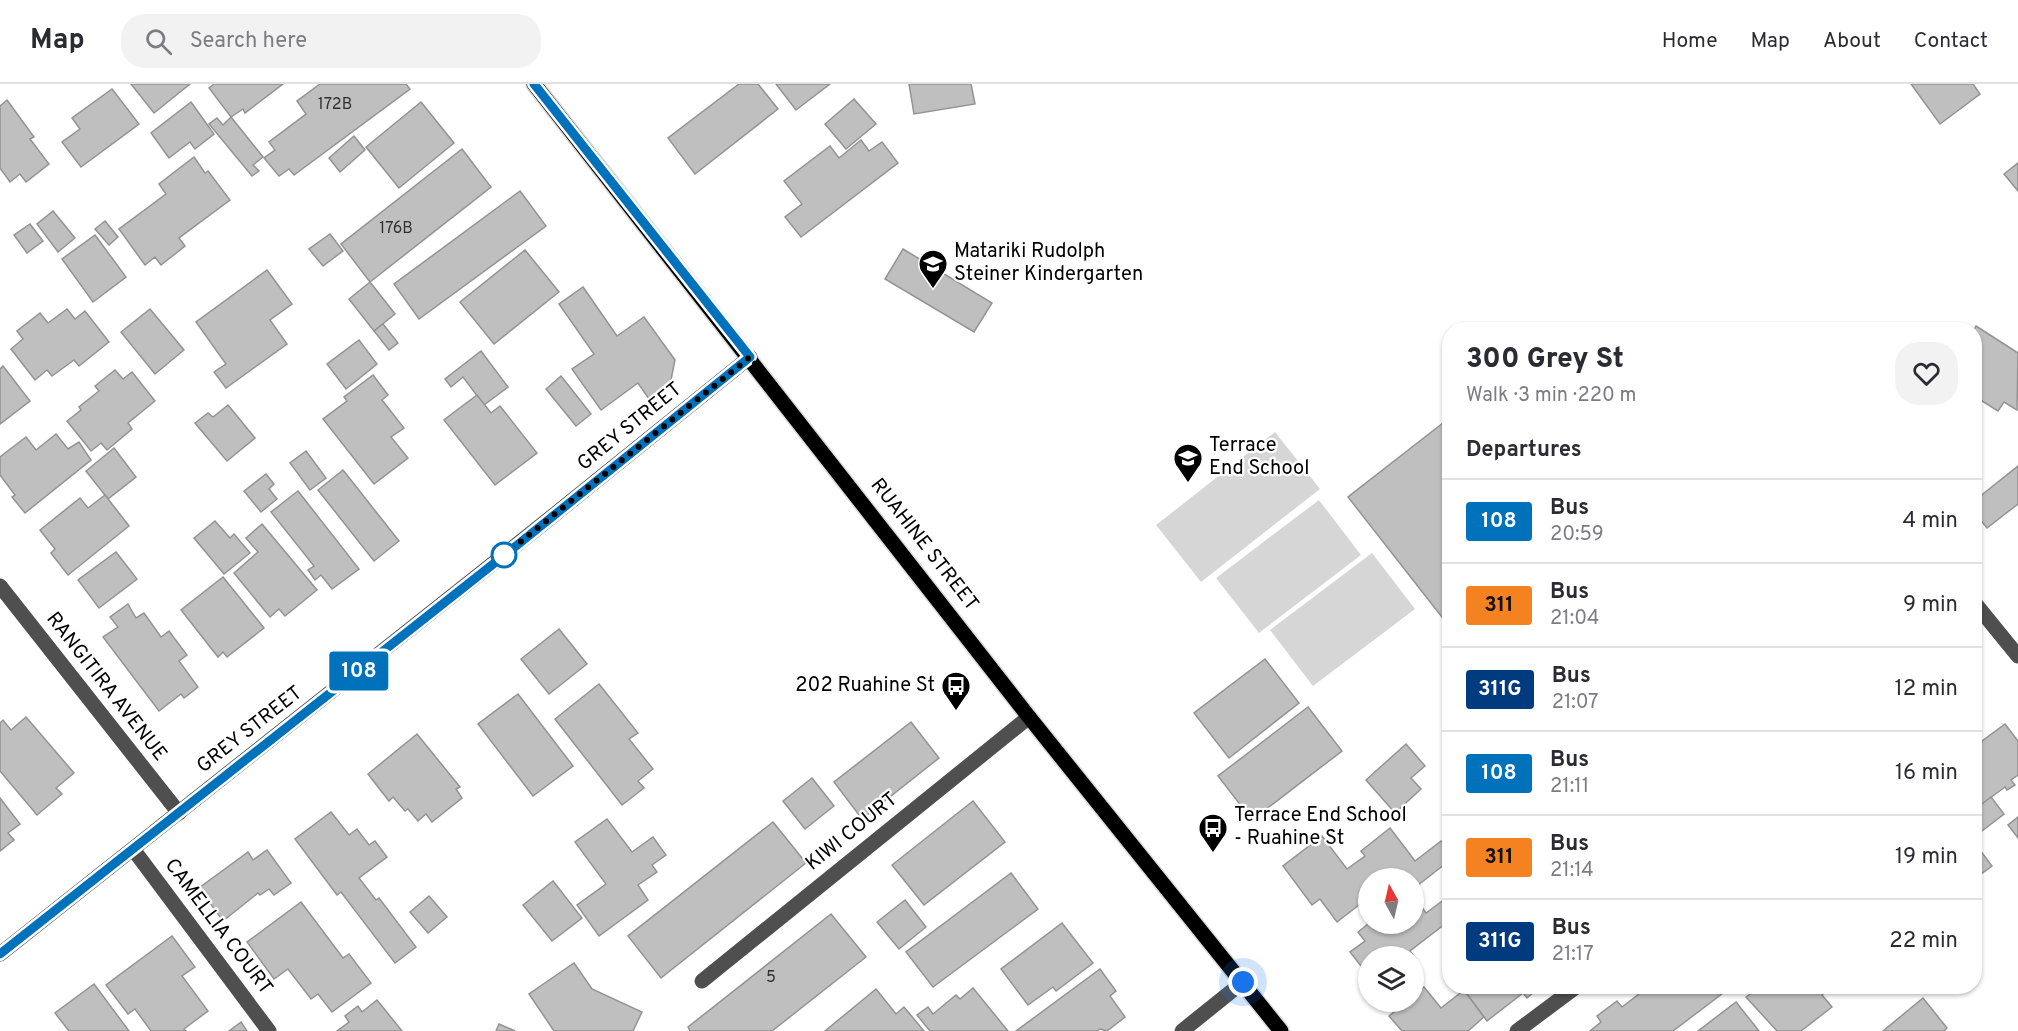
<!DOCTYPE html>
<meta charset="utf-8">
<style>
body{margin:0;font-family:Overpass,sans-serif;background:#f2f2f3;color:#2b2b33;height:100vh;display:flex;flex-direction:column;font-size:22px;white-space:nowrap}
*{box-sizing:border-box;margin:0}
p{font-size:20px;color:#7c7c81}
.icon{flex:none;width:33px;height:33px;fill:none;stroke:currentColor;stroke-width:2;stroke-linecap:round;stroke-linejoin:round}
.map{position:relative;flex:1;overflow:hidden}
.sheet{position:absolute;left:1442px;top:238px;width:540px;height:672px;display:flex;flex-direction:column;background:#fff;border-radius:24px;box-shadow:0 2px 4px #0004}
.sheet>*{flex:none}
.badge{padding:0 12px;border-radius:4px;font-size:21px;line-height:39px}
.needle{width:39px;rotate:352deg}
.fabs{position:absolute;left:1358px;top:784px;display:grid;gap:12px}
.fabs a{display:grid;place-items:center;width:66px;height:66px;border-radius:50%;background:#fff;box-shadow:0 2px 4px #0004;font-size:30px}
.you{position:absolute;width:30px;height:30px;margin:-15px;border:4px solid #fff;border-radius:50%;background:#1a73e8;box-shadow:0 0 0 9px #1a73e833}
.map>.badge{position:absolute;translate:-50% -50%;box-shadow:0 0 0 3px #fff}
h2{padding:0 24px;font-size:22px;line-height:54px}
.round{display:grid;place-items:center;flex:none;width:63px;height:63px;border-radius:24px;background:#f2f2f3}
.overview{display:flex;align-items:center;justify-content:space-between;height:102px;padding:0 24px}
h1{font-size:28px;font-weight:800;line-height:45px}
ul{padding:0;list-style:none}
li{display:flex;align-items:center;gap:18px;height:84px;padding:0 24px;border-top:2px solid #e1e1e2}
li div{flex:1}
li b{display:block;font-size:22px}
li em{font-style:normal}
li .badge{min-width:66px;font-weight:700;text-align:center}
header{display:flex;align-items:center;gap:36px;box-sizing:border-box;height:84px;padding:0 30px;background:#fff;border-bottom:2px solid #e1e1e2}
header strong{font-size:28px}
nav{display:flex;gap:33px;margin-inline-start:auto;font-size:21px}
.search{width:420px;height:54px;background:#f2f2f3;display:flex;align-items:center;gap:15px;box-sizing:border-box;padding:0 21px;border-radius:24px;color:#7c7c81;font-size:22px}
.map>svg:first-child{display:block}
</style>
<header>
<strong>Map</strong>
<div class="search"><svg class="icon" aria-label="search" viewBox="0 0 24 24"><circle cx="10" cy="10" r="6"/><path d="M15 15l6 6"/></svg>Search here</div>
<nav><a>Home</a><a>Map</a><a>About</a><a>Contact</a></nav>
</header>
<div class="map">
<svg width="2018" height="947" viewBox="0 0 2018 947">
<rect width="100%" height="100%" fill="#fff"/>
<g fill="#d6d6d6">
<polygon points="1275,348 1320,405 1201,498 1156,441"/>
<polygon points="1319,416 1361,471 1259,549 1216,494"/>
<polygon points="1372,469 1415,525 1313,602 1270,546"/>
</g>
<g fill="#bfbfbf" stroke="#939393" stroke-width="1.5">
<polygon points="131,0 190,0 154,29"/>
<polygon points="214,0 283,0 245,29 243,25 231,33 209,4"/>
<polygon points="320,0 406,0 410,5 294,91 289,85 279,92 264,74 275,66 269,58 306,30 297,17"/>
<polygon points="739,0 758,0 778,25 695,90 668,54"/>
<polygon points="776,0 830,0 796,26"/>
<polygon points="909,0 971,0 975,20 914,30"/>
<polygon points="1911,0 1973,0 1980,10 1940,40"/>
<polygon points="112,5 139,40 81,83 62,58 80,45 72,34"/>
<polygon points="854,15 876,40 846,65 825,40"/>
<polygon points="7,16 34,53 30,55 49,80 26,98 20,90 10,98 0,84 0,22"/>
<polygon points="191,18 214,50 195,65 190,58 169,74 151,49"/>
<polygon points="421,18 454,59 399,104 366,63"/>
<polygon points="231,33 263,73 253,81 259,87 252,92 209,40 217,34 223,41"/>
<polygon points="354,52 365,66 340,88 329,74"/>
<polygon points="861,56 869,67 882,58 898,79 801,153 785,133 802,120 784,97 830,62 839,74"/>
<polygon points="462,65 491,103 370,198 341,160"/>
<polygon points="194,73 205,89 208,87 230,116 179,154 185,162 161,181 155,173 145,181 119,145 166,110 159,100"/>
<polygon points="2018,79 2018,107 2004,90"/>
<polygon points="520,107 546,142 419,235 394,200"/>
<polygon points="53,127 75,154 58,168 37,140"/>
<polygon points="105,137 118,153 109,161 95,145"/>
<polygon points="30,140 43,157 27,169 14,151"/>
<polygon points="330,150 343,167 323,182 309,165"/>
<polygon points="95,151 126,193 93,218 62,175"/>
<polygon points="903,165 992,219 974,248 885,195"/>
<polygon points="525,166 559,208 494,260 460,218"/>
<polygon points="267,186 292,220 270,236 287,260 226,304 214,288 226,280 196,238"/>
<polygon points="370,198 395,230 374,247 349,215"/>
<polygon points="583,203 617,252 644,233 675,276 670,301 649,315 638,299 601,326 572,285 594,270 559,220"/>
<polygon points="67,225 75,235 85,227 109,258 79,282 74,276 52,292 47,286 35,296 11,265 23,255 17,247 40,229 48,239"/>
<polygon points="150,225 184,266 155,290 121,248"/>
<polygon points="383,240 398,259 389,266 374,247"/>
<polygon points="1976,242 2018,269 2017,326 2004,318 1998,327 1974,312 1974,246"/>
<polygon points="359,256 377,280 346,305 327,280"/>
<polygon points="481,267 508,303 484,321 463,293 451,303 445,295"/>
<polygon points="3,282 30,317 0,340 0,285"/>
<polygon points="115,286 123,295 132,288 155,317 128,339 132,345 107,366 101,359 91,367 67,337 81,326 79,323 99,307 95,302"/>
<polygon points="373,291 388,311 382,316 404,344 391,353 408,374 374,400 323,335 347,317 344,313"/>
<polygon points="561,292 591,330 576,342 546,305"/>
<polygon points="477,311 491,329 500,322 537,369 495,401 444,336"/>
<polygon points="228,321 255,354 227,377 195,339 208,329 213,333"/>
<polygon points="1443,339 1449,346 1449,534 1445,537 1348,413"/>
<polygon points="56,350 68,365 79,358 91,376 25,429 12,413 15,411 0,391 0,373 26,353 36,366"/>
<polygon points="114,364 136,393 108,415 86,387"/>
<polygon points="306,367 326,394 310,406 290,379"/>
<polygon points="2018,382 2018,420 1987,444 1974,428 1974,417"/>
<polygon points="343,386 399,457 374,477 318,406"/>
<polygon points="266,390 274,400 269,405 277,415 261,428 244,407"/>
<polygon points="298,407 359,485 332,505 321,491 315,496 308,486 314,482 271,428"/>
<polygon points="105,411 129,442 68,491 51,469 55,465 40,446 80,414 88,424"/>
<polygon points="215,437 230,454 234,450 250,469 224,490 194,454"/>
<polygon points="262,440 317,506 285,532 279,525 270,533 234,489 258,468 246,454"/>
<polygon points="116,468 137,495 99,524 78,496"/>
<polygon points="223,493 264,544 227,573 223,568 218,573 181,526"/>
<polygon points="128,520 136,534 144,529 161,553 169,547 187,571 179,577 198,603 184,614 181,610 159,627 103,553 118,543 110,533"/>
<polygon points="559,545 587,580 549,610 521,575"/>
<polygon points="1265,575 1299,619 1229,674 1194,629"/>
<polygon points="599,600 638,649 629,655 653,685 638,697 644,704 622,721 555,635"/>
<polygon points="518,610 573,682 533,712 478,640"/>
<polygon points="1308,623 1342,667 1252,736 1218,692"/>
<polygon points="26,633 74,689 56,704 62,710 37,731 0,687 0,639 3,636 11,646"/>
<polygon points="911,638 939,674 862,735 834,698"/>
<polygon points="2005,640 2018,657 2018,691 2011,696 2015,701 2007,706 2005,703 1974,726 1974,663"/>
<polygon points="417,650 460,703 456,705 462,714 432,738 426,730 418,737 408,725 405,727 393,713 389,717 368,690"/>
<polygon points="1406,660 1425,682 1411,694 1421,705 1395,729 1366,696"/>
<polygon points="812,694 834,722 805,745 783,717"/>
<polygon points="1991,713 2004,730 1974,753 1974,726"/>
<polygon points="0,714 20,740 8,749 14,756 0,767"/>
<polygon points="973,717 1005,758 924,821 892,781"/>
<polygon points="331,728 349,751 357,745 369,761 375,757 387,773 359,794 376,816 379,814 416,863 395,879 341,808 337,811 295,755"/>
<polygon points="2018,733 2018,754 2008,741"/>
<polygon points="607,735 632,768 653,753 666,771 652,781 657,788 638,801 648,816 599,852 577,821 606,800 575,758"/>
<polygon points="773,738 806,779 661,894 628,852"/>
<polygon points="1390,744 1415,777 1441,757 1449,767 1449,777 1413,805 1413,795 1368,795 1368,814 1337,838 1320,815 1312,821 1283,782 1322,752 1347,785 1365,772 1361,767"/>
<polygon points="1974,758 1992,782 1974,795"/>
<polygon points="267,766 291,799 274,811 269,805 260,811 258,809 223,837 199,804 248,768 253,776"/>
<polygon points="1011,789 1038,825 933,903 906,868"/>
<polygon points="553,797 582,834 552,857 523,821"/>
<polygon points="1413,811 1426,829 1449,812 1449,837 1410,867 1416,875 1413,877 1413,873 1368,873 1368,891 1350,868 1365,857 1358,848 1368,840 1413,840"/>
<polygon points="429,812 447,833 428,849 410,828"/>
<polygon points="905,816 926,843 899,865 877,838"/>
<polygon points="301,818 343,874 349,870 371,899 332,928 318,910 311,915 288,885 274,895 247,858"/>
<polygon points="831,830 866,873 772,947 690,947 688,943"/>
<polygon points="1062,839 1093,879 1056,907 1053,903 1028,921 1001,885"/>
<polygon points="172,852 195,883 182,892 208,927 184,945 186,947 151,947 135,925 128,930 106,901"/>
<polygon points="574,879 592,905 642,928 633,947 554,947 529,910"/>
<polygon points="1100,885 1116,907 1110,912 1125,933 1107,947 1100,945 1097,947 1016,947"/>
<polygon points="94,900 129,947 69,947 55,929"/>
<polygon points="1424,903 1441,924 1464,906 1484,933 1468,947 1402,947 1389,932 1406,918 1413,918 1413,912"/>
<polygon points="1462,903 1540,903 1527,914 1523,909 1487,937"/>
<polygon points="1648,903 1731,903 1673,947 1590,947 1601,938 1597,932 1617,917 1622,923"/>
<polygon points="1760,903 1832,903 1822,911 1832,923 1801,947 1777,947 1746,913"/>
<polygon points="973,904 1008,947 930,947 917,931 928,923 933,930 956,911 960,915"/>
<polygon points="876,905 896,930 904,923 924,947 825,947"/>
<polygon points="1923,914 1947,944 1944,947 1883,947"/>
<polygon points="377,916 402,947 337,947 349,938 345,932 358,922 362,928"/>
<polygon points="1736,918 1759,947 1698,947"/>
<polygon points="241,938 247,947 229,947"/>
<polygon points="499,940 515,947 496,947"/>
</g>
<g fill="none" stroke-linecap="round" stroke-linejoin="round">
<g stroke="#dbdbdb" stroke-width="18">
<polyline id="major" points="534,0 1029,633 1281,947"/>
</g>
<g stroke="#4f4f4f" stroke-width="15">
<polyline points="0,502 179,729"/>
<polyline points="1974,518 2018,572"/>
<polyline points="133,765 269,947"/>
<polyline points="0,870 539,443 750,273"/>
<polyline points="702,897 1029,633"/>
<polyline points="1182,947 1243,898"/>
<polyline points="1517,947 1576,903"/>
</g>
<use href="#major" stroke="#000" stroke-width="15"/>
</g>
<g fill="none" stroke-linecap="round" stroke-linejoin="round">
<g stroke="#fff" stroke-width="14">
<polyline id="line" points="0,870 521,458 750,273 534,0"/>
</g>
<use href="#line" stroke="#0072bc" stroke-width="9"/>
<polyline stroke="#000" stroke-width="6" stroke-dasharray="0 10.8" points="504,471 750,273 1029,633 1243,898"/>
</g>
<defs>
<g id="school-pin" transform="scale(1.5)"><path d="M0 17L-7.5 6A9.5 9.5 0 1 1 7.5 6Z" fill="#000" stroke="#fff"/><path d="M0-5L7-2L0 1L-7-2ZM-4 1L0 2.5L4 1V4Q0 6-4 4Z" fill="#fff"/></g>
<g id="bus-pin" transform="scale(1.5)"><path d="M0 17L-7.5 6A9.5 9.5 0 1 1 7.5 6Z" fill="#000" stroke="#fff"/><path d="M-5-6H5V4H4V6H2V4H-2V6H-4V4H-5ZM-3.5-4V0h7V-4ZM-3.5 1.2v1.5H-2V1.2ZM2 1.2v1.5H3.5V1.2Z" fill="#fff"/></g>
</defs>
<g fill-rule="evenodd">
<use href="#school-pin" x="933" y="180"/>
<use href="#school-pin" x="1188" y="374"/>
<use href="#bus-pin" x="956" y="602"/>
<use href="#bus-pin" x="1213" y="744"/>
</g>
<circle fill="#fff" stroke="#0072bc" stroke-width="3" cx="504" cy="471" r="12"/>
<g text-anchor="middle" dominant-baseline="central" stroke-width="4.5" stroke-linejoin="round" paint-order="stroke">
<g font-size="16" fill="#303030">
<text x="335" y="21">172B</text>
<text x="396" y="145">176B</text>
<text x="771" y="894">5</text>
</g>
<g font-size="20" fill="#000" stroke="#fff" text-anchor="start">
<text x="954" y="168">Matariki Rudolph<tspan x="954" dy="23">Steiner Kindergarten</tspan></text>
<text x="1209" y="362">Terrace<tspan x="1209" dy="23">End School</tspan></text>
<text x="935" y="602" text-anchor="end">202 Ruahine St</text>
<text x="1234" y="732">Terrace End School<tspan x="1234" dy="23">- Ruahine St</tspan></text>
</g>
<g font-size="20" fill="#000" stroke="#fff">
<text transform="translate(630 343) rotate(-39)">GREY STREET</text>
<text transform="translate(924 461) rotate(52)">RUAHINE STREET</text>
<text transform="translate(106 603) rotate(52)">RANGITIRA AVENUE</text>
<text transform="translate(250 646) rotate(-38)">GREY STREET</text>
<text transform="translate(852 748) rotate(-39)">KIWI COURT</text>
<text transform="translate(218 843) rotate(53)">CAMELLIA COURT</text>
</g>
</g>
</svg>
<div class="fabs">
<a><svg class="needle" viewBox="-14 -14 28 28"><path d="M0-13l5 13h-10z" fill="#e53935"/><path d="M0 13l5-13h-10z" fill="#7c7c81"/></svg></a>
<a><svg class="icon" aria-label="layers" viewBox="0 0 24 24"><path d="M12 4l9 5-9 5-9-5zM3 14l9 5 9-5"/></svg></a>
</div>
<div class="you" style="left:1243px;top:898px"></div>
<b class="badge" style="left:359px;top:587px;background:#0072bc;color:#fff">108</b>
<section class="sheet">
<div class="overview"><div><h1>300 Grey St</h1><p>Walk · 3 min · 220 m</p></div><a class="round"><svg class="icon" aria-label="heart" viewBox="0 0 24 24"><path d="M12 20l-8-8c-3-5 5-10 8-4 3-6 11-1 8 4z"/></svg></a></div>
<h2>Departures</h2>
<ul>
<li><span class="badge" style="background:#0072bc;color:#fff">108</span><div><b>Bus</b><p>20:59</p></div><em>4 min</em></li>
<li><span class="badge" style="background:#f58220;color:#111">311</span><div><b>Bus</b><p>21:04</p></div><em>9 min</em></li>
<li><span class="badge" style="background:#003b80;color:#fff">311G</span><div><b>Bus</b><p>21:07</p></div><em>12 min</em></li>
<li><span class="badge" style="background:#0072bc;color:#fff">108</span><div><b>Bus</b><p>21:11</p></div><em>16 min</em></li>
<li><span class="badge" style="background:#f58220;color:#111">311</span><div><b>Bus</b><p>21:14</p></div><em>19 min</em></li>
<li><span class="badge" style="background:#003b80;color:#fff">311G</span><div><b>Bus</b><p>21:17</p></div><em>22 min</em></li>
</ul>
</section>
</div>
